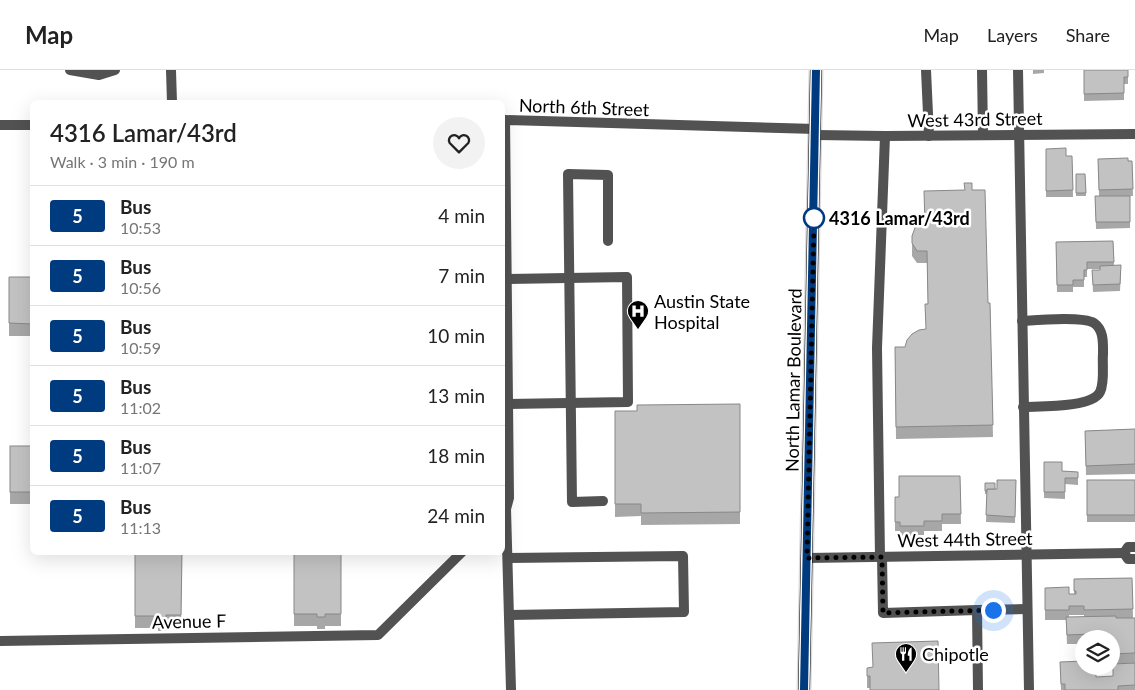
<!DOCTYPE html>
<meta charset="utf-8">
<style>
body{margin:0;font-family:Lato,sans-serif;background:#f2f2f2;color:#222;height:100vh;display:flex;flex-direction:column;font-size:19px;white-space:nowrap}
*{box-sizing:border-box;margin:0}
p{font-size:16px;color:#767676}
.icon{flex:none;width:28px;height:28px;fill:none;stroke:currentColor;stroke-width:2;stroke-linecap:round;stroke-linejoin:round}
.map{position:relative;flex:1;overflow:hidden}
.details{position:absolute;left:30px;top:30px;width:475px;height:455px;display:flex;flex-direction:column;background:#fff;border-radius:8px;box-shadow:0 5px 20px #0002}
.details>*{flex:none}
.badge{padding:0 10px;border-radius:4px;font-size:18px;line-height:32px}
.fabs{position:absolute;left:1075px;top:560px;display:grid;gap:10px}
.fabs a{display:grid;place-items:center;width:45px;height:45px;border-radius:50%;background:#fff;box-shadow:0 5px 20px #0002;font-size:25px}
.you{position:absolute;width:25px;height:25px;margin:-12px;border:4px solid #fff;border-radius:50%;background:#1a73e8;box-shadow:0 0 0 8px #1a73e833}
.map>.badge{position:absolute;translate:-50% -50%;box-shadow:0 0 0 2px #fff}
.round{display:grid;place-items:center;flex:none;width:52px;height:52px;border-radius:26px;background:#f2f2f2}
.head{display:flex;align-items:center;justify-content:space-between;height:85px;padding:0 20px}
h1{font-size:24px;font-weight:600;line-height:38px}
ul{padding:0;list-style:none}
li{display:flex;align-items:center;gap:15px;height:60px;padding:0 20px;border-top:1px solid #e0e0e0}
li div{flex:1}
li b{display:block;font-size:19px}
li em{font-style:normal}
li .badge{min-width:55px;font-weight:700;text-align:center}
header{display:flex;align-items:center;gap:30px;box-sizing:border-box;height:70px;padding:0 25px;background:#fff;border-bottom:1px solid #e0e0e0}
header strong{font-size:24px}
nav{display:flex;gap:28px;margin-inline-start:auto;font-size:18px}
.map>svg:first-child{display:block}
</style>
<header>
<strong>Map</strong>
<nav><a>Map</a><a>Layers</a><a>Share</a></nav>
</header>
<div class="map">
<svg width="1135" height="620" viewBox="0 0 1135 620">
<rect width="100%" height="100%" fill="#fff"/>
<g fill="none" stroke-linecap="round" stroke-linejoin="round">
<g stroke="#dbdbdb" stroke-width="15">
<polyline id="primary" points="804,620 816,0"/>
</g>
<g stroke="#525252" stroke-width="10">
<polyline points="70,0 99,5 115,0"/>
<polyline points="171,0 172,32"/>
<polyline points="926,0 929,66"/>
<polyline points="982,0 983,64"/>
<polyline points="1018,0 1029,620"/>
<polyline points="0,55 32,55"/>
<polyline points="506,209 627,207 628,332 508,334"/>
<path d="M 1022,251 C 1037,250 1082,246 1094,253 C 1104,260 1103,273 1103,284 C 1102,295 1105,312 1100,322 C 1092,338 1040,336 1023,337"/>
<polyline points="603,431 572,432 568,104 608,105 608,171"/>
<polyline points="506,439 511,620"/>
<polyline points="502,443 506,439 509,428 505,50 816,59"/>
<polyline points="880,487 877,278 885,66"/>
<polyline points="882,487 883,543 977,540 978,620"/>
<polyline points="508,488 683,486 684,542 509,545"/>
<polyline points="977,540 1027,539"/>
<polyline points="0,571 378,565 462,482"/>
</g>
<g stroke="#525252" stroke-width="10">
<polyline points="816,65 885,66 1135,64"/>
<polyline points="1124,483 1128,489 1135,489"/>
<polyline points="1124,483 1128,477 1135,477"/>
<polyline points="807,488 1124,483"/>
</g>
<use href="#primary" stroke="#000" stroke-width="12"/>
</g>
<g fill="#a7a7a7" fill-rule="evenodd">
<polygon points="1033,0 1044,0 1044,3 1033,4"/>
<polygon points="1084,0 1128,0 1128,14 1124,14 1124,30 1084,31"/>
<polygon points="1046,79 1066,86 1072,86 1073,127 1046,127"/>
<polygon points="1098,89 1132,91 1133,126 1099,126"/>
<polygon points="1076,104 1085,104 1086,126 1076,126"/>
<polygon points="972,120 988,233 990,233 993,367 896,369 895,277 905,277 926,259 928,234 927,193 917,193 912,186 912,166"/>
<polygon points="1095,126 1130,126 1130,158 1096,159"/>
<polygon points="1113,171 1114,195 1121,202 1120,221 1093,222 1092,200 1100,200 1100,199 1087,199 1087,207 1084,207 1084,217 1073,217 1073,222 1057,222 1056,172"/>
<rect x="9" y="207" width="23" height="59"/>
<polygon points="740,334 740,454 641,455 641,446 615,447 615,341 637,341"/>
<polygon points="1135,359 1135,404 1086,405 1085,361"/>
<rect x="10" y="376" width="22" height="58"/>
<polygon points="1044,392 1062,401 1078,402 1078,415 1065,414 1065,429 1044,428"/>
<polygon points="960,406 961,454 942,454 942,461 924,461 924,465 900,466 900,461 895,461 895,427 899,427"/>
<polygon points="1016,410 1015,453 986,452 987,424 985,424 985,421 997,419"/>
<rect x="1087" y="410" width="48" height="42"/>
<polygon points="135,482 182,482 181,558 166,558 166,561 158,561 158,558 135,558"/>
<polygon points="294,482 341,482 341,556 325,556 325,559 317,559 317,556 294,556"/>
<path d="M 1132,508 L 1133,548 L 1135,548 L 1135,593 L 1111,594 L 1111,569 L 1084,569 L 1084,574 L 1067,574 L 1066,550 L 1045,550 L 1045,518 L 1069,524 L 1074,524 L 1074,509 ZM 1069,545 L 1084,545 L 1084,547 L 1069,547 Z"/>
<polygon points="938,571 870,618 867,618 867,598 873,598"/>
<polygon points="1060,592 1096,607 1113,606 1113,594 1135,593 1135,620 1061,620"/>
</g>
<g fill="#c2c2c2" stroke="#888">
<polygon points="1084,0 1128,0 1128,7 1124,7 1124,23 1084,24"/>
<polygon points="1066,78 1066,86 1072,86 1073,120 1046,121 1046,79"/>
<polygon points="1128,88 1128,91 1132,91 1133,119 1099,120 1098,89"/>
<polygon points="1076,104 1085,104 1086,123 1076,123"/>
<polygon points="964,113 972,113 972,120 985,120 988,233 990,233 993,355 896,357 895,277 905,277 907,270 912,264 919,260 926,259 925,234 928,234 927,181 917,181 912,173 912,166 916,155 925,154 924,121 965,120"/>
<polygon points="1095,126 1130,126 1130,152 1096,152"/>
<polygon points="1113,171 1114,192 1087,192 1087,200 1084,200 1084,210 1073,210 1073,215 1057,215 1056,172"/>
<polygon points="1121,195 1120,214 1093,215 1092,200 1100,200 1100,196"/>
<polygon points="9,207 32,207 32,254 9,253"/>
<polygon points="740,334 740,442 641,443 641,434 615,434 615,341 637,341 637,335"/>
<polygon points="1135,359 1135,394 1086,396 1085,361"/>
<rect x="10" y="376" width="22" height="46"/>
<polygon points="1044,392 1062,392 1062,401 1078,402 1078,408 1065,408 1065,422 1044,422"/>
<polygon points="899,406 960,406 961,444 942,444 942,451 924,451 924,456 900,456 900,452 895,452 895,427 899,427"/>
<polygon points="997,410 1016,410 1015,447 986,445 987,419 997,419"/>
<rect x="1087" y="410" width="48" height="35"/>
<polygon points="985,413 995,413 995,419 987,419 987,421 985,421"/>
<polygon points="135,482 182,482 181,545 166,545 166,548 158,548 158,546 135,546"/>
<polygon points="294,482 341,482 341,544 325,544 325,547 317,547 317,544 294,544"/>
<polygon points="1132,508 1133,539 1084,540 1084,536 1069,536 1069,540 1045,540 1045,518 1069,517 1069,524 1076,524 1076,521 1074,521 1074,509"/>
<polygon points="1116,546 1116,548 1135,548 1135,583 1111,584 1111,569 1093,569 1092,564 1067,565 1066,547"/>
<polygon points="938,571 939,620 870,620 870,606 867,606 867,598 873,597 872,573"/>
<polygon points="1084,591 1084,596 1096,596 1096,607 1113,606 1113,594 1135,593 1135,615 1118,616 1118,620 1065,620 1065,614 1061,614 1060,592"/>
</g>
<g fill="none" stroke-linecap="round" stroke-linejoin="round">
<g stroke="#fff" stroke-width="11">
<polyline id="line" points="804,620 816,0"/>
</g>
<use href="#line" stroke="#003b80" stroke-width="8"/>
<polyline stroke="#000" stroke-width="5" stroke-dasharray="0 9" points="814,148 807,488 882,487 883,543 993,540"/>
</g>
<defs>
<g id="hospital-pin" transform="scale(1.125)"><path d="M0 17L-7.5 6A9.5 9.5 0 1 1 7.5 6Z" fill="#000" stroke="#fff"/><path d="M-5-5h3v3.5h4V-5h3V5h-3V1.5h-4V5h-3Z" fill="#fff"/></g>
<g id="restaurant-pin" transform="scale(1.125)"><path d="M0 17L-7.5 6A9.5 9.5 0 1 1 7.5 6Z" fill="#000" stroke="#fff"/><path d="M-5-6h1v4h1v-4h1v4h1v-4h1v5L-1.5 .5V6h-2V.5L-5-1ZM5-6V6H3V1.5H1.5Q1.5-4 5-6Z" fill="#fff"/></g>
</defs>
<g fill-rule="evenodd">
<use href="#hospital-pin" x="638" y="241"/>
<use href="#restaurant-pin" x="906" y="584"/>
</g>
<circle fill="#fff" stroke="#003b80" stroke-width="2.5" cx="814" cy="148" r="10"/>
<g text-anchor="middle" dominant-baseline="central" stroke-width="5" stroke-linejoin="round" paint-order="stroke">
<g font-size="18" fill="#000" stroke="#fff">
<text transform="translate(584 37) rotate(2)">North 6th Street</text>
<text transform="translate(975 49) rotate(-1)">West 43rd Street</text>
<text transform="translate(793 310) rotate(-89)">North Lamar Boulevard</text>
<text transform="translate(965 469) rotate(-1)">West 44th Street</text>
<text transform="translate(189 551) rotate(-1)">Avenue F</text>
</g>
<g font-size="18" font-weight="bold" fill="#000" stroke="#fff" text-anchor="start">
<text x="829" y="148">4316 Lamar/43rd</text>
</g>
<g font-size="18" fill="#000" stroke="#fff" text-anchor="start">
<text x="654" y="231">Austin State<tspan x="654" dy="21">Hospital</tspan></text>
<text x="922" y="584">Chipotle</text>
</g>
</g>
</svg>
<div class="fabs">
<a><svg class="icon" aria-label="layers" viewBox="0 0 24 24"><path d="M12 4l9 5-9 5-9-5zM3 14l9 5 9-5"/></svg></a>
</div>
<div class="you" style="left:993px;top:540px"></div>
<section class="details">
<div class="head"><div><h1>4316 Lamar/43rd</h1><p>Walk · 3 min · 190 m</p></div><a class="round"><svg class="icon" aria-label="heart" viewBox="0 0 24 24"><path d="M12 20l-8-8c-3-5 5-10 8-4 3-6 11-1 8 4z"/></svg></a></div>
<ul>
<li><span class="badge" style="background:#003b80;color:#fff">5</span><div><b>Bus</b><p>10:53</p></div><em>4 min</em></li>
<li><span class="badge" style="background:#003b80;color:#fff">5</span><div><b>Bus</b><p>10:56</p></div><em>7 min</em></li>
<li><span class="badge" style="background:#003b80;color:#fff">5</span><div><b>Bus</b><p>10:59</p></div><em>10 min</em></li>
<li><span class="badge" style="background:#003b80;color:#fff">5</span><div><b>Bus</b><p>11:02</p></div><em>13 min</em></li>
<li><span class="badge" style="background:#003b80;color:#fff">5</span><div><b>Bus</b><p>11:07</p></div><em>18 min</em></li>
<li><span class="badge" style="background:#003b80;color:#fff">5</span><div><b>Bus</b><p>11:13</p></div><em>24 min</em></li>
</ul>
</section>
</div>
